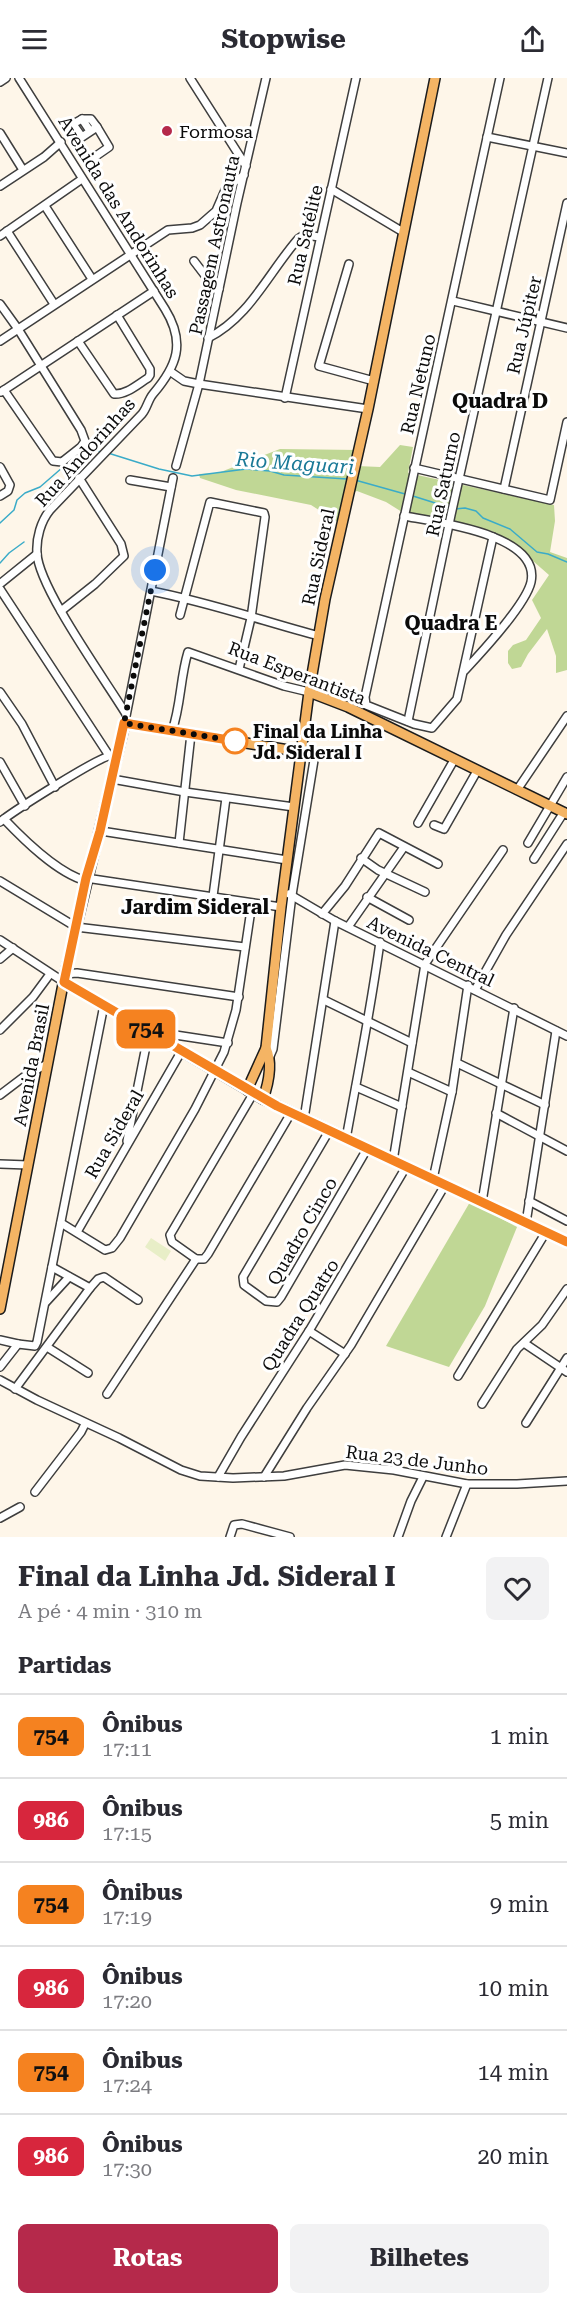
<!DOCTYPE html>
<html lang="pt">
<meta charset="utf-8">
<style>
body{margin:0;font-family:"Roboto Serif",serif;background:#f2f2f3;color:#2b2b33;height:100vh;display:flex;flex-direction:column;font-size:22px;white-space:nowrap}
*{box-sizing:border-box;margin:0}
p{font-size:20px;color:#7c7c81}
.icon{flex:none;width:33px;height:33px;fill:none;stroke:currentColor;stroke-width:2;stroke-linecap:round;stroke-linejoin:round}
.map{position:relative;height:1459px;overflow:hidden}
.side{display:flex;flex-direction:column;background:#fff;flex:1}
.side>*{flex:none}
.badge{padding:0 12px;border-radius:9px;font-size:21px;line-height:39px}
.you{position:absolute;width:30px;height:30px;margin:-15px;border:4px solid #fff;border-radius:50%;background:#1a73e8;box-shadow:0 0 0 9px #1a73e833}
.map>.badge{position:absolute;translate:-50% -50%;box-shadow:0 0 0 3px #fff}
h2{padding:0 18px;font-size:22px;line-height:54px}
.round{display:grid;place-items:center;flex:none;width:63px;height:63px;border-radius:9px;background:#f2f2f3}
.head{display:flex;align-items:center;justify-content:space-between;height:102px;padding:0 18px}
h1{font-size:28px;font-weight:700;line-height:45px}
.cta{display:flex;gap:12px;margin-top:auto;padding:12px 18px}
.cta a{flex:1;height:69px;border-radius:9px;background:#b5294b;color:#fff;font-size:24px;font-weight:700;line-height:69px;text-align:center}
.cta a+a{background:#f2f2f3;color:#2b2b33}
ul{padding:0;list-style:none}
li{display:flex;align-items:center;gap:18px;height:84px;padding:0 18px;border-top:2px solid #e1e1e2}
li div{flex:1}
li b{display:block;font-size:22px}
li em{font-style:normal}
li .badge{min-width:66px;font-weight:700;text-align:center}
header{display:flex;justify-content:space-between;align-items:center;height:78px;padding:0 18px;background:#fff;font-size:27px;font-weight:700}
.map>svg:first-child{display:block}
</style>
<header><svg class="icon" aria-label="menu" viewBox="0 0 24 24"><path d="M4 6h16M4 12h16M4 18h16"/></svg>Stopwise<svg class="icon" aria-label="share" viewBox="0 0 24 24"><path d="M12 15V3M7 8l5-5 5 5M5 13v7h14v-7"/></svg></header>
<div class="map">
<svg width="567" height="1459" viewBox="0 0 567 1459">
<rect width="100%" height="100%" fill="#fef6e9"/>
<g fill="#c0d795">
<polygon points="400,367 413,369 408,395 554,427 555,443 550,474 567,480 567,592 556,595 556,578 547,551 528,576 521,589 512,591 508,585 508,573 513,567 526,562 541,540 532,522 549,497 517,469 492,453 450,447 448,444 402,434 386,424 357,413 351,415 344,448 311,427 236,412 200,400 199,396 218,395 280,371 358,372 357,388 380,389"/>
<polygon points="470,1124 517,1149 485,1228 449,1289 386,1268"/>
</g>
<polygon fill="#e8eec7" points="151,1160 171,1173 165,1183 145,1169"/>
<g fill="none" stroke-linecap="round" stroke-linejoin="round">
<g stroke="#3aabc8" stroke-width="1.5">
<polyline points="84,371 103,374"/>
<polyline points="108,375 159,391 192,398 246,391 270,393 284,397 347,401"/>
<polyline points="355,402 405,416"/>
<polyline points="413,418 451,430"/>
<polyline points="455,431 465,430 476,433 483,440 510,451 537,474 548,476 567,484"/>
<polyline points="0,445 14,432 17,422 25,415 40,409 78,376"/>
<polyline points="0,485 9,475 24,464"/>
</g>
<g stroke="#3e3e3e" stroke-width="10">
<g id="minor">
<path d="M 19,0 L 165,231 C 186,265 177,288 153,316 C 148,322 147,330 142,336 L 50,432 C 41,443 36,460 37,475 C 38,509 106,603 126,636"/>
<polyline points="190,0 246,88"/>
<polyline points="0,4 6,0"/>
<polyline points="82,41 91,41 97,49"/>
<polyline points="90,53 82,41 73,46 82,59 97,49 109,69 96,78 91,85"/>
<polyline points="0,55 23,92"/>
<polyline points="487,59 567,75"/>
<polyline points="0,108 44,79 61,64"/>
<polyline points="331,111 403,154"/>
<polyline points="45,128 92,201"/>
<polyline points="7,153 54,226"/>
<polyline points="0,158 82,101"/>
<polyline points="194,183 207,200 219,211"/>
<polyline points="349,186 319,288 374,303"/>
<polyline points="453,223 567,250"/>
<polyline points="0,226 18,251 81,352 85,363 81,369 62,384 53,383 4,312"/>
<path d="M 208,260 C 249,240 269,194 298,161 L 304,157 L 320,159"/>
<polyline points="0,263 168,152 192,150 200,147 216,133 226,110 244,97"/>
<path d="M 78,263 L 114,316 C 126,317 138,306 148,300 L 150,297 L 150,291 L 117,237"/>
<polyline points="171,294 184,303 199,306 368,331"/>
<polyline points="1,314 154,213"/>
<polyline points="285,320 356,0"/>
<polyline points="176,388 199,306 237,125 266,0"/>
<polyline points="0,389 10,407 8,413 0,418"/>
<polyline points="414,390 550,422 567,344"/>
<polyline points="130,402 171,409"/>
<polyline points="504,411 567,125"/>
<path d="M 404,438 C 436,444 541,456 531,504 C 526,526 481,575 465,592"/>
<polyline points="493,459 457,621 432,650 414,646 366,627 365,619 500,0"/>
<polyline points="1,505 37,476"/>
<polyline points="0,511 108,676"/>
<path d="M 151,513 C 208,524 263,543 319,558"/>
<polyline points="61,533 95,506 124,478 121,466 79,400"/>
<polyline points="180,537 210,424 264,435 265,439 251,540 239,591"/>
<polyline points="0,614 22,646 55,709"/>
<polyline points="126,638 173,400"/>
<polyline points="408,643 451,437 548,0"/>
<path d="M 172,653 C 181,628 180,600 188,574 L 284,608 L 309,614"/>
<polyline points="0,684 25,728"/>
<polyline points="112,701 185,714 294,729"/>
<polyline points="517,712 567,638"/>
<path d="M 4,741 C 24,762 57,795 86,803"/>
<path d="M 0,744 C 12,734 103,676 113,677"/>
<polyline points="418,745 454,682"/>
<polyline points="434,747 444,751 477,693"/>
<polyline points="101,753 287,782"/>
<polyline points="179,765 191,656"/>
<polyline points="528,765 567,699"/>
<polyline points="361,780 378,792 425,814"/>
<polyline points="534,781 564,734"/>
<polyline points="86,800 281,829"/>
<polyline points="0,803 76,849 245,869"/>
<polyline points="289,816 335,843 567,958"/>
<polyline points="213,818 226,720"/>
<polyline points="367,819 409,842"/>
<polyline points="322,836 345,808 379,755 438,786"/>
<polyline points="348,849 404,769"/>
<polyline points="0,862 64,904"/>
<polyline points="0,881 13,870"/>
<polyline points="65,896 77,895 239,919"/>
<polyline points="475,912 506,857 567,766"/>
<polyline points="324,922 412,965"/>
<polyline points="0,952 33,919 50,896"/>
<polyline points="270,978 273,971 292,817 315,676 301,674"/>
<polyline points="457,985 545,1027"/>
<polyline points="408,994 452,1014"/>
<polyline points="356,1009 402,1029"/>
<polyline points="253,1016 170,1157 172,1164 196,1181 204,1181 208,1176 291,1035"/>
<polyline points="0,1017 25,998 47,986"/>
<polyline points="496,1035 567,1073"/>
<polyline points="304,1041 335,843"/>
<polyline points="329,1053 243,1199 244,1207 266,1223 277,1224 281,1219 367,1071"/>
<path d="M 346,1061 C 358,995 371,930 380,864"/>
<polyline points="127,1063 149,953 228,965"/>
<polyline points="393,1083 425,886 503,772"/>
<polyline points="0,1086 28,1087"/>
<polyline points="433,1101 452,1014 468,907"/>
<polyline points="529,1123 567,1143"/>
<polyline points="482,1124 514,930"/>
<polyline points="61,1145 105,1172 112,1170 120,1160 195,1031 224,974 236,932 252,825"/>
<polyline points="526,1145 556,953"/>
<polyline points="77,1154 181,974"/>
<polyline points="90,1210 98,1201 104,1199 138,1222"/>
<polyline points="46,1224 69,1199"/>
<polyline points="309,1253 345,1276"/>
<polyline points="0,1262 18,1266"/>
<polyline points="524,1265 567,1294"/>
<polyline points="47,1269 88,1295"/>
<polyline points="0,1289 18,1266 35,1268 37,1264 104,927"/>
<polyline points="458,1298 546,1154"/>
<polyline points="0,1302 37,1322 119,1360 181,1392 200,1398 233,1400 284,1398 345,1387 394,1392 467,1406 517,1406 567,1403"/>
<polyline points="15,1311 90,1210 52,1189"/>
<polyline points="107,1316 196,1181"/>
<polyline points="482,1326 517,1271 542,1247 567,1211"/>
<polyline points="526,1345 567,1280"/>
<polyline points="218,1399 241,1359 309,1253 406,1089"/>
<polyline points="264,1399 307,1330 351,1267 445,1107"/>
<polyline points="35,1414 81,1354 85,1346"/>
<polyline points="0,1440 20,1429"/>
<polyline points="230,1459 234,1447 242,1446 290,1459"/>
<polyline points="398,1459 411,1423 423,1399"/>
<polyline points="446,1459 467,1406"/>
</g>
</g>
<g stroke="#1c1c1c" stroke-width="12">
<g id="major">
<polyline points="309,614 348,629 567,736"/>
<polyline points="64,904 263,1021 567,1164"/>
<polyline points="247,1012 266,970 281,829 309,614 325,521 368,331 435,0"/>
<path d="M 263,1021 C 269,1004 273,986 266,970"/>
<polyline points="0,1231 65,896 125,645 301,674"/>
</g>
</g>
<use href="#minor" stroke="#fff" stroke-width="7"/>
<use href="#major" stroke="#f4b464" stroke-width="9"/>
</g>
<g fill="none" stroke-linecap="round" stroke-linejoin="round">
<g stroke="#fff" stroke-width="14">
<polyline id="line" points="235,663 124,645 100,753 86,800 64,904 277,1028 567,1164"/>
</g>
<use href="#line" stroke="#f58220" stroke-width="9"/>
<polyline stroke="#0b0b0b" stroke-width="6" stroke-dasharray="0 10.8" points="155,492 124,645 235,663"/>
</g>
<circle fill="#b5294b" stroke="#fff" stroke-width="2" cx="167" cy="53" r="6"/>
<circle fill="#fff" stroke="#f58220" stroke-width="3" cx="235" cy="663" r="12"/>
<g text-anchor="middle" dominant-baseline="central" stroke-width="6" stroke-linejoin="round" paint-order="stroke">
<g font-size="18" fill="#0b0b0b" stroke="#fff" text-anchor="start">
<text x="179" y="53">Formosa</text>
</g>
<g font-size="18" fill="#0b0b0b" stroke="#fff">
<text transform="translate(119 129) rotate(58)">Avenida das Andorinhas</text>
<text transform="translate(305 157) rotate(-77)">Rua Satélite</text>
<text transform="translate(214 167) rotate(-78)">Passagem Astronauta</text>
<text transform="translate(524 247) rotate(-77)">Rua Júpiter</text>
<text transform="translate(418 306) rotate(-77)">Rua Netuno</text>
<text transform="translate(85 374) rotate(-48)">Rua Andorinhas</text>
<text transform="translate(443 406) rotate(-78)">Rua Saturno</text>
<text transform="translate(318 479) rotate(-78)">Rua Sideral</text>
<text transform="translate(297 595) rotate(21)">Rua Esperantista</text>
<text transform="translate(431 873) rotate(26)">Avenida Central</text>
<text transform="translate(31 987) rotate(-79)">Avenida Brasil</text>
<text transform="translate(114 1056) rotate(-60)">Rua Sideral</text>
<text transform="translate(302 1153) rotate(-60)">Quadro Cinco</text>
<text transform="translate(300 1237) rotate(-58)">Quadra Quatro</text>
<text transform="translate(417 1382) rotate(7)">Rua 23 de Junho</text>
</g>
<g font-size="18" font-weight="bold" fill="#0b0b0b" stroke="#fff" text-anchor="start">
<text x="253" y="653">Final da Linha<tspan x="253" dy="21">Jd. Sideral I</tspan></text>
</g>
<g font-size="20" font-weight="bold" fill="#0b0b0b" stroke="#fff">
<text x="500" y="323">Quadra D</text>
<text x="451" y="545">Quadra E</text>
<text x="195" y="829">Jardim Sideral</text>
</g>
<g font-size="20" font-style="italic" fill="#1a7997" stroke="#fff">
<text transform="translate(295 385) rotate(4)">Rio Maguari</text>
</g>
</g>
</svg>
<div class="you" style="left:155px;top:492px"></div>
<b class="badge" style="left:146px;top:951px;background:#f58220;color:#111">754</b>
</div>
<section class="side">
<div class="head"><div><h1>Final da Linha Jd. Sideral I</h1><p>A pé · 4 min · 310 m</p></div><a class="round"><svg class="icon" aria-label="heart" viewBox="0 0 24 24"><path d="M12 20l-8-8c-3-5 5-10 8-4 3-6 11-1 8 4z"/></svg></a></div>
<h2>Partidas</h2>
<ul>
<li><span class="badge" style="background:#f58220;color:#111">754</span><div><b>Ônibus</b><p>17:11</p></div><em>1 min</em></li>
<li><span class="badge" style="background:#d7263d;color:#fff">986</span><div><b>Ônibus</b><p>17:15</p></div><em>5 min</em></li>
<li><span class="badge" style="background:#f58220;color:#111">754</span><div><b>Ônibus</b><p>17:19</p></div><em>9 min</em></li>
<li><span class="badge" style="background:#d7263d;color:#fff">986</span><div><b>Ônibus</b><p>17:20</p></div><em>10 min</em></li>
<li><span class="badge" style="background:#f58220;color:#111">754</span><div><b>Ônibus</b><p>17:24</p></div><em>14 min</em></li>
<li><span class="badge" style="background:#d7263d;color:#fff">986</span><div><b>Ônibus</b><p>17:30</p></div><em>20 min</em></li>
</ul>
<div class="cta"><a>Rotas</a><a>Bilhetes</a></div>
</section>
